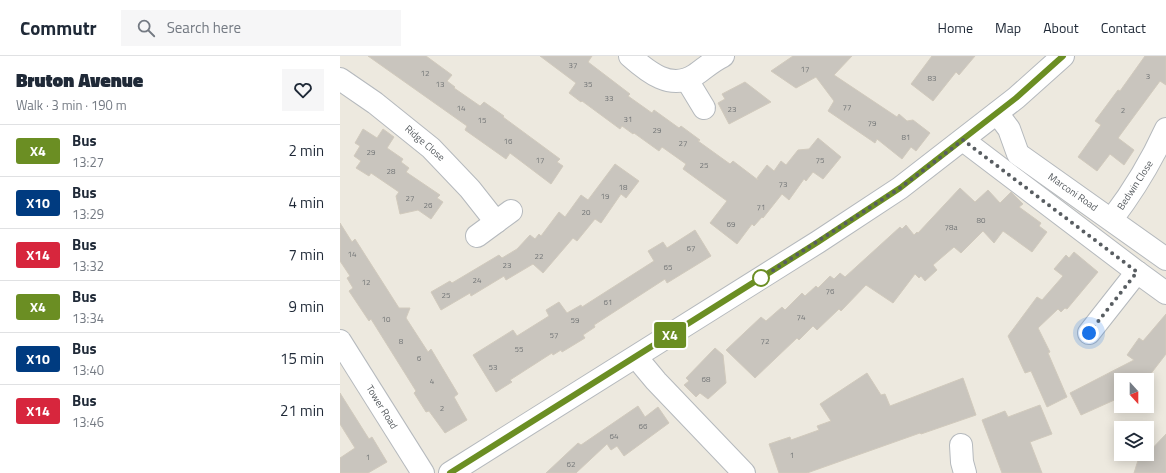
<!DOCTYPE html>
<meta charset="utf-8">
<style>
body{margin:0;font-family:"Titillium Web",sans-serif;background:#f6f6f7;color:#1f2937;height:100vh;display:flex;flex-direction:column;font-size:15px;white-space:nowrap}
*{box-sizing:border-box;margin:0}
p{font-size:13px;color:#747a83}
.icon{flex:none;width:22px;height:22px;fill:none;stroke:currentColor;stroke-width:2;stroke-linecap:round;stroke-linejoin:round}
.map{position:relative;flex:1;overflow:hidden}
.details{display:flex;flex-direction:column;background:#fff;width:340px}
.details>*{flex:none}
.badge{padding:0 8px;border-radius:3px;font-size:14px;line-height:26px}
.needle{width:26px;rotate:159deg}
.fabs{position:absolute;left:774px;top:317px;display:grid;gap:8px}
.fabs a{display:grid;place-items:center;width:40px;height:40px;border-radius:0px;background:#fff;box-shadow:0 2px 10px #0003;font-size:20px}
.you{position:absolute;width:20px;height:20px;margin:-10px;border:3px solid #fff;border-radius:50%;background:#1a73e8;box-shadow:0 0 0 6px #1a73e833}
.map>.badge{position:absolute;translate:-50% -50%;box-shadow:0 0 0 2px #fff}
.round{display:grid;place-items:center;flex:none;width:42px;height:42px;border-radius:0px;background:#f6f6f7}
.headline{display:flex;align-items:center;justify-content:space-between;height:68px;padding:0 16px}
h1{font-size:19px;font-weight:800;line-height:30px}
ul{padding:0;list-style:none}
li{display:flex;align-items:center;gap:12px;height:52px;padding:0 16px;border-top:1px solid #e0e1e3}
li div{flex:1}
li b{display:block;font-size:15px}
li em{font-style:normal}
li .badge{min-width:44px;font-weight:700;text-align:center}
header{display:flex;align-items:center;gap:24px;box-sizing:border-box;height:56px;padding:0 20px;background:#fff;border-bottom:1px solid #e0e1e3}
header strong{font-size:19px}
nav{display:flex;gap:22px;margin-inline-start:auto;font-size:14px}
.search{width:280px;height:36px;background:#f6f6f7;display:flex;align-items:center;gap:10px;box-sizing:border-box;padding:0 14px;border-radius:0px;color:#747a83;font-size:15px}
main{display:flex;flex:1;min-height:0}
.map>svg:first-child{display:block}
</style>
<header>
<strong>Commutr</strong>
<div class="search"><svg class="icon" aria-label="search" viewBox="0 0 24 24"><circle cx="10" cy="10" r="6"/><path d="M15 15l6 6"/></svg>Search here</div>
<nav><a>Home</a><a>Map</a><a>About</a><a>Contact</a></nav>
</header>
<main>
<section class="details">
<div class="headline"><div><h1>Bruton Avenue</h1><p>Walk · 3 min · 190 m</p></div><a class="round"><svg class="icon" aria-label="heart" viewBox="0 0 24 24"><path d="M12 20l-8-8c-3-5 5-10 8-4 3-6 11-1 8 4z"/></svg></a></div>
<ul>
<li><span class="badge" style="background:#6b8e23;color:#fff">X4</span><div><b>Bus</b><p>13:27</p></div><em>2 min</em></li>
<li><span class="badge" style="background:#003b80;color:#fff">X10</span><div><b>Bus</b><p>13:29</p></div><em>4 min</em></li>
<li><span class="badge" style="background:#d7263d;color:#fff">X14</span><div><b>Bus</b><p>13:32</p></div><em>7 min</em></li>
<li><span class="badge" style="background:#6b8e23;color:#fff">X4</span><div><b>Bus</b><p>13:34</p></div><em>9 min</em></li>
<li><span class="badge" style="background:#003b80;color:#fff">X10</span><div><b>Bus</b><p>13:40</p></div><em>15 min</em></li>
<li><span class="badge" style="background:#d7263d;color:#fff">X14</span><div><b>Bus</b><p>13:46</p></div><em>21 min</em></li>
</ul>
</section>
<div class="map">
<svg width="826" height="417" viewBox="0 0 826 417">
<rect width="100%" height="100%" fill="#ede9df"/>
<g fill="#c9c5be" stroke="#d1cabd">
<polygon points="28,0 86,0 112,19 107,25 115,31 114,32 140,50 144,46 164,60 163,61 220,103 217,106 223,110 211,128 170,97 166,103 125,74 127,70"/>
<polygon points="200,0 252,0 248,6 290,38 288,40 312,57 314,54 339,72 341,70 360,84 358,85 390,108 393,105 418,124 417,122 427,109 434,115 441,105 446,109 458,94 469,93 478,82 501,101 483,123 473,116 466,125 464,123 449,144 442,138 423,162 422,161 414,170 412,168 397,188 370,167 387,145 343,113 346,108 322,91 319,95 294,77 293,78 282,70 280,73 242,45 241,46 229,37 236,27"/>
<polygon points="453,0 512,0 494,19 557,61 559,58 567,65 573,64 590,77 576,95 571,91 562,103 537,83 535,87 488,55 494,45 476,21 456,32 431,15"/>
<polygon points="592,0 635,0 619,19 616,16 593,45 571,28"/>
<polygon points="805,0 826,0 826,29 820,25 778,82 794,94 784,109 770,98 757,115 738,101 761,69 755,65 778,34 780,35"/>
<polygon points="405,26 431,46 389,68 378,47 385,43 382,38"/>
<polygon points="23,73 37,82 43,73 54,81 47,92 63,103 61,106 69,112 66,116 100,139 97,142 103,146 91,163 78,154 60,158 56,140 59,136 31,117 29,120 16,112 21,105 14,100 20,90 15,87"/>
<polygon points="275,108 299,125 286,142 281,138 261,167 255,163 237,185 233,182 203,217 193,208 166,224 164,220 131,240 130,237 101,254 91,236 110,225 112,227 159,199 162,202 177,193 190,179 195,183 199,178 201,180 219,156 225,161 241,139 248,144"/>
<polygon points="620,132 635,146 648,134 660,147 671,136 683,148 679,151 701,167 699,170 707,176 692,196 663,175 654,187 643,175 621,197 614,191 593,209 597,214 585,225 581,220 579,222 575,218 553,247 526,229 501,255 499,253 477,274 473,270 459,284 457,282 415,322 386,294 421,261 426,265 442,251 445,254 462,237 465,240 476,230 478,232 490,220 494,223 500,217 505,221 560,171 562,173 566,169 574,179 577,176 578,177"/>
<polygon points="0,167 12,186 15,183 59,252 70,252 66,262 88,296 91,293 118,338 114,341 127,364 105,377 89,355 86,356 74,337 76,335 31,263 29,265 9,235 13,232 7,222 10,220 0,205"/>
<polygon points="355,174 371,200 327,227 325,223 254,269 255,271 243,279 245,282 222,296 221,294 213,299 212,297 170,324 172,326 156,336 133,299 173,274 177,280 209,260 206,254 219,246 227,257 241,249 242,251 314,205 308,195 323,186 327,192"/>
<polygon points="734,196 758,216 727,253 725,252 721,256 718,253 698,272 710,296 708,297 727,341 707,351 691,315 685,317 668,280 697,241 702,244 723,220 714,213 726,199 729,202"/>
<polygon points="826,258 826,298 806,324 781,324 781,341 741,359 730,337 794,304 787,299 799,282 803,285"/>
<polygon points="375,292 383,299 386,327 368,343 360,337 356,341 344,329 349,325 346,322"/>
<polygon points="527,317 541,339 545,338 550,350 623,322 636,359 581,378 580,377 467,417 439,417 429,388 450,381 451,384 479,374 477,370 491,365 480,348"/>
<polygon points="0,337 29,383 32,381 47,406 28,417 0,417 0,402 15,392 0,368"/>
<polygon points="700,349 712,378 690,386 702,417 662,417 642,364 665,355 668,361"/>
<polygon points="298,350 305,361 318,351 329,367 284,400 277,390 271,394 267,388 236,417 206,417 238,387 241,389"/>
<polygon points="826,378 826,417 794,417 800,398 807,398"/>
</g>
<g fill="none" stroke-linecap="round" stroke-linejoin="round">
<g stroke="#b5b9bd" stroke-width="24">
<g id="minor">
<path d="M 290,0 C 308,16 331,35 355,19 C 364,13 372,5 383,0"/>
<polyline points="0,23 35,47 91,92 130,133 156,166 171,155"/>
<polyline points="347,24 364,52"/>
<polyline points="657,57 669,73 678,98 826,203"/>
<polyline points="623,84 797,216 826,237"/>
<path d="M 772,163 C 794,134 811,106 826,73"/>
<polyline points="137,180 156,166"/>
<polyline points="749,277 797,216"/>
<polyline points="0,285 83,417"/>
<polyline points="296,301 316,325 404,417"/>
<polyline points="621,389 622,406 625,417"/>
<polyline points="110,417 478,186 560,132 676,42 723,0"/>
</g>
</g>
<use href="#minor" stroke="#fff" stroke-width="22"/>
</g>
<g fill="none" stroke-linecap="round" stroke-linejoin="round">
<g stroke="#fff" stroke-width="9">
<polyline id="line" points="110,417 478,186 560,132 676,42 723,0"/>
</g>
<use href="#line" stroke="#6b8e23" stroke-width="6"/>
<polyline stroke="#585d61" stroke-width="4" stroke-dasharray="0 7.2" points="421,222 560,132 623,84 797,216 749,277"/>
</g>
<circle fill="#fff" stroke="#6b8e23" stroke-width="2" cx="421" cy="222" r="8"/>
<g text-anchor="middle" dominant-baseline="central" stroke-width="3" stroke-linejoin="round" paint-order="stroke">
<g font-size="8" fill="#747778">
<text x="233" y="9">37</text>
<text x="465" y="13">17</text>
<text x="85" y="17">12</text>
<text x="808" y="20">3</text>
<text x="592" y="22">83</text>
<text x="100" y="28">13</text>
<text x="248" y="28">35</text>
<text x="269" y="42">33</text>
<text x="507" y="51">77</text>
<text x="121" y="52">14</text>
<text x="392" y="53">23</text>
<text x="783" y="54">2</text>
<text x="288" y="63">31</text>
<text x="142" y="64">15</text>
<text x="532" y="67">79</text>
<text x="317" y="74">29</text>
<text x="566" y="81">81</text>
<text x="168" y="85">16</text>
<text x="343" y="87">27</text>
<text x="31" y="96">29</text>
<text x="200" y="104">17</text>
<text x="480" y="104">75</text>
<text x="364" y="109">25</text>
<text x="51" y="115">28</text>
<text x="443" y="128">73</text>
<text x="283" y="131">18</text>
<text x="265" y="140">19</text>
<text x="70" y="142">27</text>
<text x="88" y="149">26</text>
<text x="421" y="151">71</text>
<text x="246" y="156">20</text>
<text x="641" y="164">80</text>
<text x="391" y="168">69</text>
<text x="611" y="171">78a</text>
<text x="351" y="192">67</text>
<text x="12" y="198">14</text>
<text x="199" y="200">22</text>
<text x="167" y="209">23</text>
<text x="328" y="211">65</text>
<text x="137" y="224">24</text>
<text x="26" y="226">12</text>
<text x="490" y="235">76</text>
<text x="106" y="239">25</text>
<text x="268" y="246">61</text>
<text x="461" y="261">74</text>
<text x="46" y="263">10</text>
<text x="235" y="264">59</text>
<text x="214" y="279">57</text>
<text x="61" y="285">8</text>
<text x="425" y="285">72</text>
<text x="179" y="293">55</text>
<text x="79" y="302">6</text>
<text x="153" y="311">53</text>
<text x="366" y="323">68</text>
<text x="92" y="325">4</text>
<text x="102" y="352">2</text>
<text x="303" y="370">66</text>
<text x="274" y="380">64</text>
<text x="452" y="399">1</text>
<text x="28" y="401">1</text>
<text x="231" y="408">62</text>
</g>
<g font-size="10" fill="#585d61" stroke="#fff">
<text transform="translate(85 87) rotate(41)">Ridge Close</text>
<text transform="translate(795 129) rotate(-57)">Bedwin Close</text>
<text transform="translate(733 136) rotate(35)">Marconi Road</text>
<text transform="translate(42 351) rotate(58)">Tower Road</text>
</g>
</g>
</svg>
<div class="fabs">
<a><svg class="needle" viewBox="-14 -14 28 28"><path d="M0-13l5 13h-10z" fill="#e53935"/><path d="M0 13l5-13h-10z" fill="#747a83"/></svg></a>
<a><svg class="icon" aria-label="layers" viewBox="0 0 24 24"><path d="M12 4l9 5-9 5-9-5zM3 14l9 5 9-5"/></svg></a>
</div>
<div class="you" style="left:749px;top:277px"></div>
<b class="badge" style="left:330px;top:279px;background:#6b8e23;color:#fff">X4</b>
</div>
</main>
